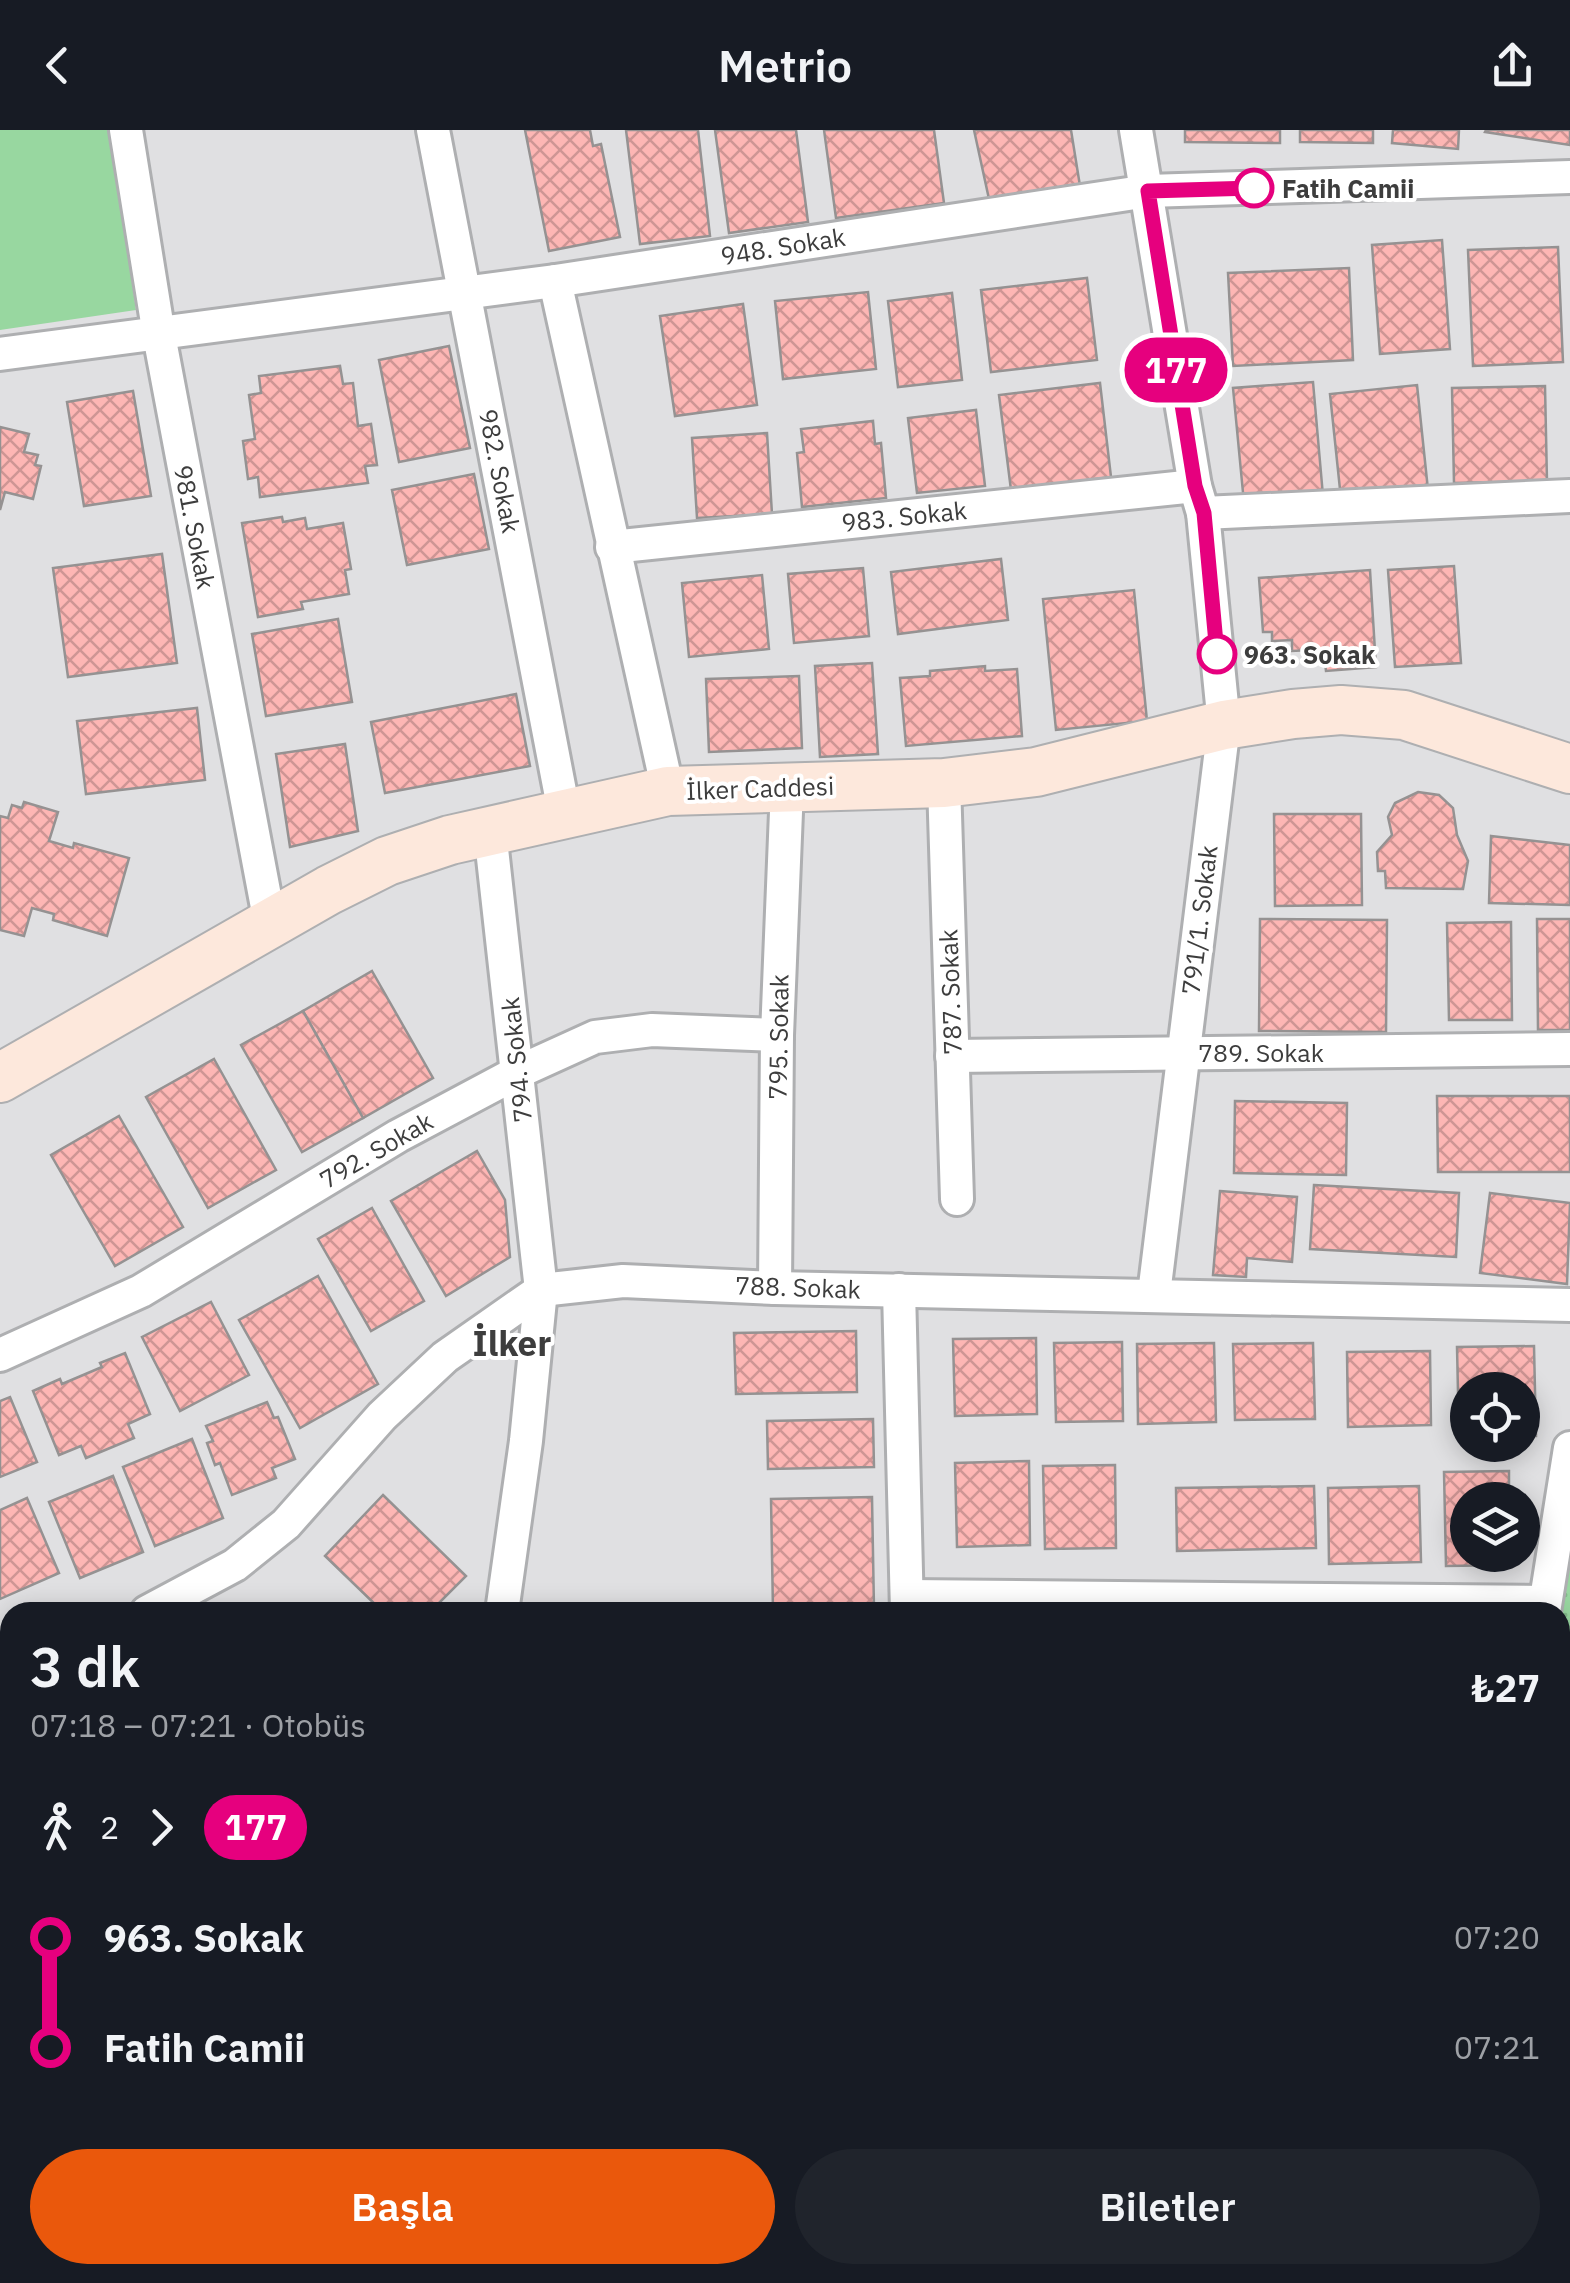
<!DOCTYPE html>
<html lang="tr">
<meta charset="utf-8">
<style>
body{margin:0;font-family:"IBM Plex Sans",sans-serif;background:#20242c;color:#f1f3f6;height:100vh;display:flex;flex-direction:column;font-size:38px;white-space:nowrap}
*{box-sizing:border-box;margin:0}
p{font-size:32px;color:#9ea1a6}
.icon{flex:none;width:55px;height:55px;fill:none;stroke:currentColor;stroke-width:2;stroke-linecap:round;stroke-linejoin:round}
.map{position:relative;flex:1;overflow:hidden}
.panel{position:absolute;left:0px;top:1472px;width:1570px;height:682px;display:flex;flex-direction:column;background:#171b24;border-radius:30px 30px 0 0;box-shadow:0 5px 25px #0003}
.panel>*{flex:none}
.badge{padding:0 20px;border-radius:32px;font-size:35px;line-height:65px}
.tools{position:absolute;left:1450px;top:1242px;display:grid;gap:20px}
.tools a{display:grid;place-items:center;width:90px;height:90px;border-radius:50%;background:#171b24;box-shadow:0 5px 25px #0003;font-size:50px}
.map>.badge{position:absolute;translate:-50% -50%;box-shadow:0 0 0 5px #fff}
.legs{display:flex;align-items:center;gap:15px;height:110px;padding:0 30px;font-size:32px}
.legs p{margin-inline-start:auto}
.summary{display:flex;align-items:center;justify-content:space-between;height:170px;padding:0 30px}
h1{font-size:55px;font-weight:600;line-height:75px}
.action{display:flex;gap:20px;margin-top:auto;padding:20px 30px}
.action a{flex:1;height:115px;border-radius:60px;background:#ea580c;color:#fff;font-size:40px;font-weight:600;line-height:115px;text-align:center}
.action a+a{background:#20242c;color:#f1f3f6}
ul{padding:0 30px;list-style:none}
li{display:flex;align-items:center;gap:35px;height:110px;font-size:38px}
li i{display:grid;place-items:center;width:15px;height:100%;margin:0 12px;background:currentColor}
li i::after{content:'';width:25px;height:25px;margin:-12px;border:8px solid;border-radius:50%;background:#171b24}
li p{margin-inline-start:auto}
li:first-child i{background:linear-gradient(#0000 50%,currentColor 0)}
li:last-child i{background:linear-gradient(currentColor 50%,#0000 0)}
header{display:flex;justify-content:space-between;align-items:center;height:130px;padding:0 30px;background:#171b24;font-size:45px;font-weight:600}
.map>svg:first-child{display:block}
</style>
<header><svg class="icon" aria-label="back" viewBox="0 0 24 24"><path d="M15 5l-7 7 7 7"/></svg>Metrio<svg class="icon" aria-label="share" viewBox="0 0 24 24"><path d="M12 15V3M7 8l5-5 5 5M5 13v7h14v-7"/></svg></header>
<div class="map">
<svg width="1570" height="2153" viewBox="0 0 1570 2153">
<defs>
<pattern id="grass-dots" width="8" height="8" patternUnits="userSpaceOnUse" patternTransform="scale(2.5)"><rect width="8" height="8" fill="#98d7a0"/><path d="M2 2h.1M6 6h.1" fill="none" stroke="#84b98b" stroke-width="1.8" stroke-linecap="round"/></pattern>
<pattern id="building-cross-hatch" width="8" height="8" patternUnits="userSpaceOnUse" patternTransform="scale(2.5)"><rect width="8" height="8" fill="#fdb6b4"/><path d="M0 0l8 8M0 8l8-8" fill="none" stroke="#ce9594"/></pattern>
</defs>
<rect width="100%" height="100%" fill="#e0e0e2"/>
<g fill="url(#grass-dots)">
<polygon points="1570,1360 1570,2153 1286,2153 1294,2145 1560,2145 1560,1482"/>
<polygon points="10,1959 10,2145 890,2145 904,2153 0,2153 0,1961"/>
</g>
<polygon fill="#98d7a0" points="0,0 110,0 136,180 0,200"/>
<g fill="url(#building-cross-hatch)" stroke="#959292" stroke-width="2.5">
<polygon points="525,0 590,0 593,16 601,14 620,107 549,121"/>
<polygon points="626,0 698,0 710,106 640,114"/>
<polygon points="715,0 796,0 808,92 729,103"/>
<polygon points="824,0 934,0 944,73 836,88"/>
<polygon points="974,0 1071,0 1080,56 989,69"/>
<polygon points="1185,0 1280,0 1280,13 1185,12"/>
<polygon points="1300,0 1373,0 1373,13 1300,12"/>
<polygon points="1393,0 1459,0 1458,19 1392,13"/>
<polygon points="1486,0 1570,0 1570,15 1485,2"/>
<polygon points="1442,110 1450,219 1380,224 1372,115"/>
<polygon points="1558,117 1563,232 1473,236 1468,120"/>
<polygon points="1349,138 1353,230 1233,236 1228,143"/>
<polygon points="1087,148 1097,230 991,242 981,160"/>
<polygon points="868,162 876,239 783,249 775,171"/>
<polygon points="952,163 962,250 898,257 888,171"/>
<polygon points="743,174 757,275 675,286 660,186"/>
<polygon points="449,216 470,318 399,332 379,230"/>
<polygon points="340,236 343,254 353,253 358,296 371,294 377,335 365,336 368,353 260,367 258,347 248,349 243,311 255,309 249,265 261,263 259,246"/>
<polygon points="1313,252 1323,366 1244,373 1233,258"/>
<polygon points="1100,253 1111,347 1011,360 999,265"/>
<polygon points="1417,255 1428,360 1341,369 1330,264"/>
<polygon points="1545,256 1547,351 1454,353 1452,258"/>
<polygon points="133,261 151,366 84,376 67,272"/>
<polygon points="976,280 985,356 917,363 908,288"/>
<polygon points="873,291 875,314 881,313 886,368 802,377 797,323 804,322 801,299"/>
<polygon points="0,297 29,304 24,322 38,325 35,335 41,336 33,369 5,362 0,380"/>
<polygon points="767,303 772,384 697,388 692,308"/>
<polygon points="474,344 489,419 407,435 392,360"/>
<polygon points="282,387 283,392 305,388 307,399 343,393 351,439 345,440 349,464 301,472 303,479 258,487 242,393"/>
<polygon points="162,424 177,533 68,547 53,438"/>
<polygon points="1001,429 1008,490 898,504 891,442"/>
<polygon points="1454,436 1461,533 1395,537 1388,440"/>
<polygon points="863,438 869,506 794,513 788,444"/>
<polygon points="1370,440 1376,537 1326,541 1325,533 1312,534 1311,520 1292,521 1292,510 1272,511 1272,502 1263,502 1259,448"/>
<polygon points="762,445 769,519 689,527 682,453"/>
<polygon points="1134,460 1147,591 1056,600 1043,469"/>
<polygon points="338,489 352,572 266,586 252,504"/>
<polygon points="872,533 878,624 820,627 815,536"/>
<polygon points="985,536 985,541 1017,539 1022,606 906,616 900,548 930,546 930,541"/>
<polygon points="799,546 802,618 709,622 706,549"/>
<polygon points="516,564 530,636 385,663 371,592"/>
<polygon points="197,578 205,650 86,664 77,591"/>
<polygon points="345,614 358,701 290,717 276,624"/>
<polygon points="1418,662 1439,665 1453,678 1457,705 1468,731 1463,759 1386,758 1385,741 1378,741 1377,722 1392,705 1388,687 1395,673"/>
<polygon points="24,672 58,682 49,711 73,718 74,713 129,728 107,806 53,790 54,784 32,778 24,806 0,800 0,686 8,688 12,675 22,678"/>
<polygon points="1274,684 1361,684 1362,775 1275,776"/>
<polygon points="1491,706 1570,715 1570,775 1489,773"/>
<polygon points="1260,789 1387,790 1386,902 1259,901"/>
<polygon points="1537,789 1570,789 1570,900 1538,900"/>
<polygon points="1511,792 1512,890 1449,890 1447,793"/>
<polygon points="372,841 433,948 363,988 303,881"/>
<polygon points="303,881 363,988 302,1022 241,915"/>
<polygon points="214,929 276,1040 208,1078 146,967"/>
<polygon points="1437,966 1570,966 1570,1042 1438,1042"/>
<polygon points="1235,971 1347,973 1346,1045 1234,1043"/>
<polygon points="119,986 183,1097 115,1136 51,1025"/>
<polygon points="477,1021 505,1070 510,1127 446,1166 391,1071"/>
<polygon points="1314,1055 1459,1063 1456,1127 1310,1119"/>
<polygon points="1220,1061 1297,1067 1292,1132 1247,1128 1246,1147 1213,1145"/>
<polygon points="1490,1063 1570,1073 1567,1154 1480,1143"/>
<polygon points="372,1078 424,1171 371,1201 318,1109"/>
<polygon points="318,1146 378,1254 300,1298 239,1190"/>
<polygon points="211,1172 249,1245 180,1281 142,1207"/>
<polygon points="856,1201 857,1262 736,1264 734,1203"/>
<polygon points="1036,1208 1037,1284 955,1286 953,1209"/>
<polygon points="1122,1212 1123,1291 1056,1292 1054,1213"/>
<polygon points="1214,1213 1216,1292 1138,1294 1137,1214"/>
<polygon points="1313,1213 1315,1289 1235,1290 1233,1214"/>
<polygon points="1534,1216 1536,1306 1522,1306 1522,1260 1468,1260 1468,1307 1459,1307 1457,1217"/>
<polygon points="1430,1221 1431,1295 1348,1297 1347,1222"/>
<polygon points="125,1223 150,1284 128,1294 134,1308 86,1328 81,1316 59,1325 33,1261 60,1249 62,1254 102,1237 100,1233"/>
<polygon points="10,1267 37,1332 0,1347 0,1271"/>
<polygon points="267,1272 274,1288 278,1287 295,1329 272,1338 276,1348 232,1365 220,1333 215,1335 207,1313 213,1311 206,1296"/>
<polygon points="873,1289 874,1337 768,1339 767,1291"/>
<polygon points="192,1309 223,1388 155,1416 123,1337"/>
<polygon points="1029,1331 1030,1415 957,1417 955,1333"/>
<polygon points="1115,1335 1116,1418 1045,1419 1043,1336"/>
<polygon points="1509,1341 1509,1370 1468,1370 1468,1425 1510,1425 1511,1435 1446,1436 1444,1342"/>
<polygon points="113,1346 143,1422 80,1448 49,1372"/>
<polygon points="1314,1356 1316,1418 1177,1421 1176,1358"/>
<polygon points="1419,1356 1421,1432 1329,1434 1328,1358"/>
<polygon points="383,1365 466,1446 430,1482 383,1482 325,1426"/>
<polygon points="872,1367 874,1479 773,1481 771,1369"/>
<polygon points="27,1368 59,1443 0,1469 0,1380"/>
<polygon points="10,1598 10,1724 0,1726 0,1599"/>
<polygon points="10,1789 10,1899 0,1901 0,1790"/>
</g>
<g fill="none" stroke-linecap="round" stroke-linejoin="round">
<g stroke="#aeafb1" stroke-width="38">
<g id="street">
<polyline points="126,0 159,205 270,793"/>
<polyline points="433,0 564,682"/>
<polyline points="1136,0 1195,356 1203,383 1224,595 1154,1164"/>
<polyline points="555,151 668,661"/>
<polyline points="0,224 555,151 1148,61 1570,47"/>
<polyline points="1203,383 1570,366"/>
<polyline points="612,417 1195,356"/>
<polyline points="944,653 957,1069"/>
<polyline points="490,701 541,1160 526,1311 502,1482"/>
<polyline points="952,926 1570,919"/>
<polyline points="775,1158 777,905 787,657"/>
<polyline points="899,1160 907,1482"/>
<polyline points="0,1225 141,1161 398,1006 518,942 595,907 652,900 777,905"/>
<polyline points="907,1466 1545,1472"/>
<polyline points="147,1482 235,1435 286,1394 382,1286 445,1227 541,1160 623,1151 775,1158 1570,1175"/>
<polyline points="1544,1482 1570,1318"/>
<polyline points="0,1546 10,1542"/>
<polyline points="0,1951 10,1949"/>
</g>
</g>
<g stroke="#aeafb1" stroke-width="52">
<polyline id="secondary" points="0,948 329,760 387,731 450,710 668,661 944,653 1036,642 1224,595 1293,584 1341,580 1404,585 1570,639"/>
</g>
<use href="#street" stroke="#fff" stroke-width="32"/>
<use href="#secondary" stroke="#fde8dc" stroke-width="48"/>
</g>
<g fill="none" stroke-linecap="round" stroke-linejoin="round">
<g stroke="#fff" stroke-width="22">
<polyline id="line-1" points="1217,524 1204,383 1195,356 1148,61 1254,58"/>
</g>
<use href="#line-1" stroke="#e6007e" stroke-width="15"/>
</g>
<g fill="#fff" stroke="#e6007e" stroke-width="5">
<circle cx="1254" cy="58" r="18"/>
<circle cx="1217" cy="524" r="18"/>
</g>
<g text-anchor="middle" dominant-baseline="central" stroke-width="8" stroke-linejoin="round" paint-order="stroke">
<g font-size="25" font-weight="bold" fill="#3d3d3d" stroke="#fff" text-anchor="start">
<text x="1282" y="58">Fatih Camii</text>
<text x="1244" y="524">963. Sokak</text>
</g>
<g font-size="25" fill="#3d3d3d" stroke="#fff">
<text transform="translate(783 116) rotate(-9)">948. Sokak</text>
<text transform="translate(500 341) rotate(79)">982. Sokak</text>
<text transform="translate(904 386) rotate(-6)">983. Sokak</text>
<text transform="translate(195 397) rotate(79)">981. Sokak</text>
<text transform="translate(760 658) rotate(-2)">İlker Caddesi</text>
<text transform="translate(1199 790) rotate(-83)">791/1. Sokak</text>
<text transform="translate(950 862) rotate(-92)">787. Sokak</text>
<text transform="translate(778 907) rotate(-89)">795. Sokak</text>
<text x="1261" y="922">789. Sokak</text>
<text transform="translate(516 930) rotate(-96)">794. Sokak</text>
<text transform="translate(376 1020) rotate(-30)">792. Sokak</text>
<text transform="translate(798 1157) rotate(2)">788. Sokak</text>
</g>
<g font-size="35" font-weight="bold" fill="#3d3d3d" stroke="#fff">
<text x="512" y="1213">İlker</text>
</g>
</g>
</svg>
<div class="tools">
<a><svg class="icon" aria-label="locate" viewBox="0 0 24 24"><circle cx="12" cy="12" r="6"/><path d="M12 2v4M12 18v4M2 12h4M18 12h4"/></svg></a>
<a><svg class="icon" aria-label="layers" viewBox="0 0 24 24"><path d="M12 4l9 5-9 5-9-5zM3 14l9 5 9-5"/></svg></a>
</div>
<b class="badge" style="left:1176px;top:240px;background:#e6007e;color:#fff">177</b>
<section class="panel">
<div class="summary"><div><h1>3 dk</h1><p>07:18 – 07:21 · Otobüs</p></div><b>₺27</b></div>
<div class="legs"><svg class="icon" aria-label="walk" viewBox="0 0 24 24"><circle cx="13" cy="4" r="2"/><path d="M13 8l-2 6 4 7M11 14l-3 7M7 12l3-4h3l4 4"/></svg>2<svg class="icon" aria-label="forward" viewBox="0 0 24 24"><path d="M9 5l7 7-7 7"/></svg><b class="badge" style="background:#e6007e;color:#fff">177</b></div>
<ul>
<li><i style="color:#e6007e"></i><b>963. Sokak</b><p>07:20</p></li>
<li><i style="color:#e6007e"></i><b>Fatih Camii</b><p>07:21</p></li>
</ul>
<div class="action"><a>Başla</a><a>Biletler</a></div>
</section>
</div>
